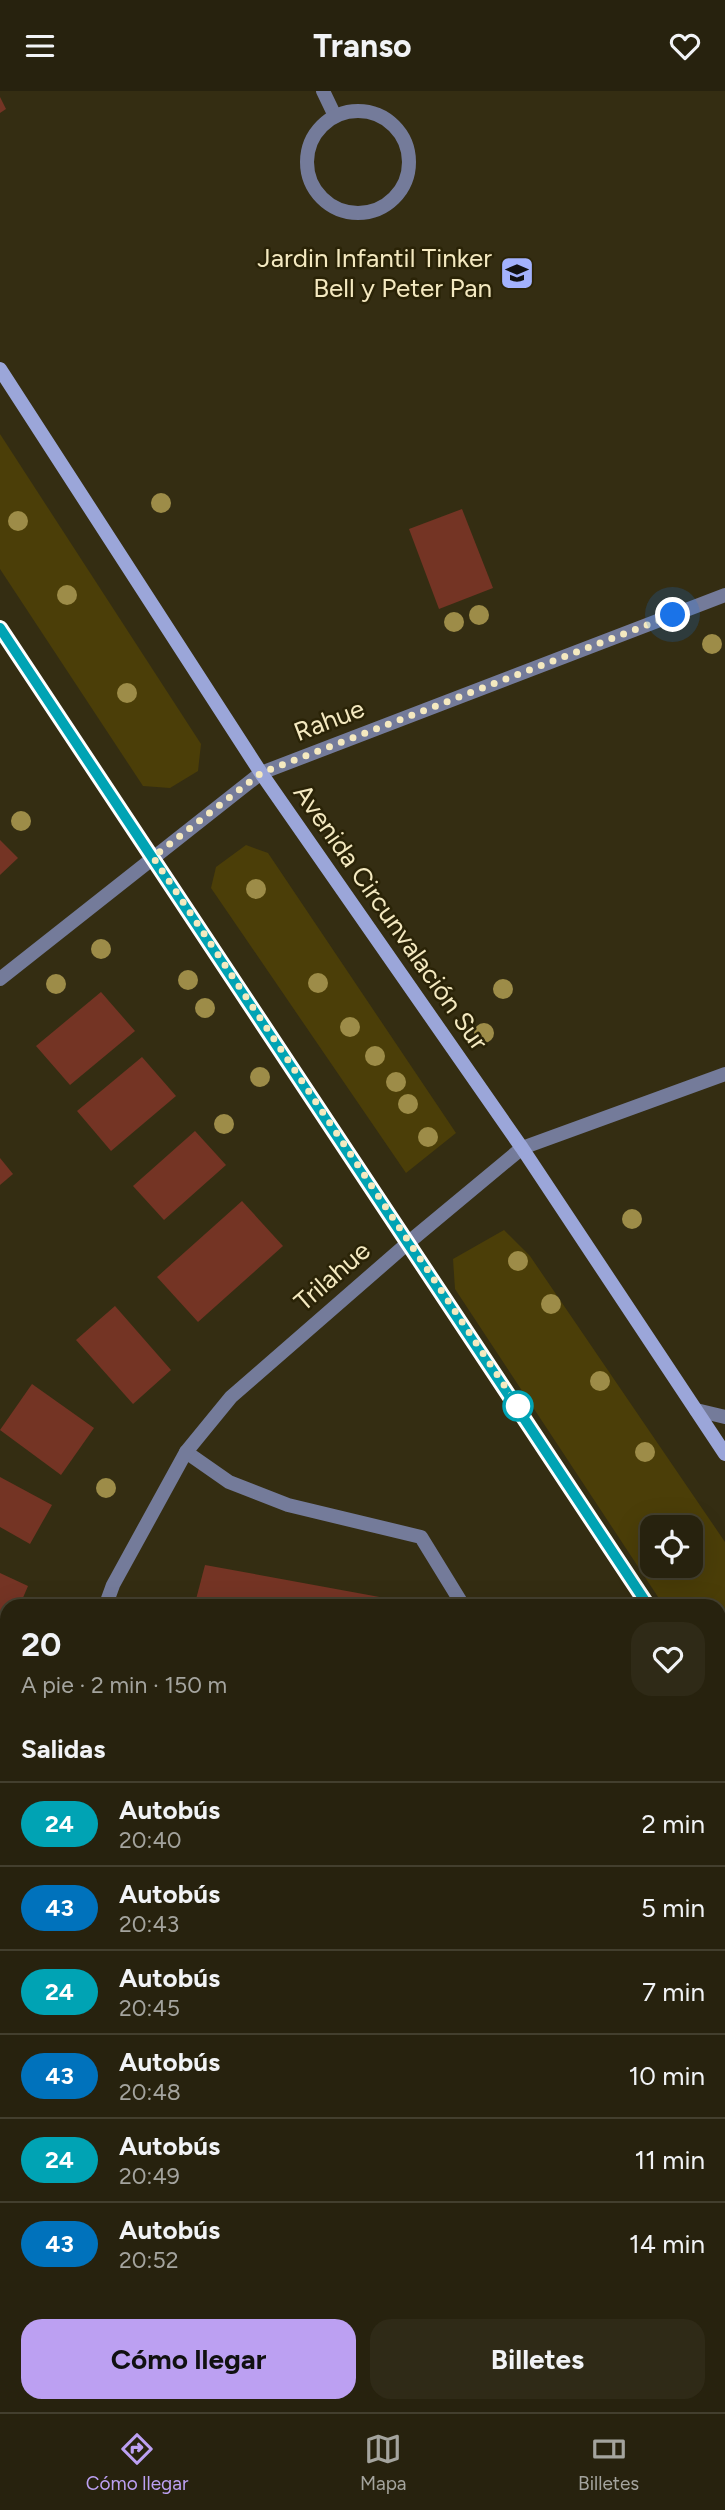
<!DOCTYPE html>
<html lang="es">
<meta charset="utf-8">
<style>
body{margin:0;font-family:Figtree,sans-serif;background:#2f2a17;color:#f1f3f6;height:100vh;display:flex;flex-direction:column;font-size:26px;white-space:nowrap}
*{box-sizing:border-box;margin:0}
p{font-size:23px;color:#a4a49e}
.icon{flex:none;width:38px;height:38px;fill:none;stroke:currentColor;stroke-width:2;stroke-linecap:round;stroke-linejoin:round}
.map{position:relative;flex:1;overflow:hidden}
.details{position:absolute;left:0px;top:1508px;width:726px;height:814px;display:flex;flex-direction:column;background:#27220e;border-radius:21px 21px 0 0;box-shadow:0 7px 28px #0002,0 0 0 2px #433f2e}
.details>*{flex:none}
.badge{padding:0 14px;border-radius:23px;font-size:24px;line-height:46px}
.controls{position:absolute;left:640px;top:1424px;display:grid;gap:14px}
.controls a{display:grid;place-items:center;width:63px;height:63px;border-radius:14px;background:#27220e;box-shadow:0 7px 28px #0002,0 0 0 2px #433f2e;font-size:35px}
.you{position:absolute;width:35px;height:35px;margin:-18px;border:5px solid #fff;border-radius:50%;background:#1a73e8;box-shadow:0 0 0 10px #1a73e833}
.map>.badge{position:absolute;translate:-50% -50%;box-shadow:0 0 0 4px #fff}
h2{padding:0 21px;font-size:26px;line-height:63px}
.round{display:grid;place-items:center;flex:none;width:74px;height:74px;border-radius:21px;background:#2f2a17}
.head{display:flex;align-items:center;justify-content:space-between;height:119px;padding:0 21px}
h1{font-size:33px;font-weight:700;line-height:52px}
.primary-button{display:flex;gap:14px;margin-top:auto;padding:14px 21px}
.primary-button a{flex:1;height:80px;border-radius:21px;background:#bca0f2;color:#111;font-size:28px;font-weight:700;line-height:80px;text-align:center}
.primary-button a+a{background:#2f2a17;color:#f1f3f6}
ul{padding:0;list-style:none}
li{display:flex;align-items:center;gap:21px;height:84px;padding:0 21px;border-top:2px solid #433f2e}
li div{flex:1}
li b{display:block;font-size:26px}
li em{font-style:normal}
li .badge{min-width:77px;font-weight:700;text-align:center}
header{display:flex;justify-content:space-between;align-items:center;height:91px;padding:0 21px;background:#27220e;font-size:32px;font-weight:700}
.tabs{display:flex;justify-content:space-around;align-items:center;height:98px;border-top:2px solid #433f2e;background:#27220e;font-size:19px;color:#a4a49e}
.tabs a{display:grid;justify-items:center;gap:4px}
.tabs .selected{color:#bca0f2}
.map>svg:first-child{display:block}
</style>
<header><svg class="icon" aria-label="menu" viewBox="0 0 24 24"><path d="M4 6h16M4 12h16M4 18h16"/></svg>Transo<svg class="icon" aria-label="heart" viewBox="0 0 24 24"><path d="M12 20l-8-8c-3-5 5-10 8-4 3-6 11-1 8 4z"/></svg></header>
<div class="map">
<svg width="725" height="2321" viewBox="0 0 725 2321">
<rect width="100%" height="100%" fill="#342d12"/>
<g fill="#4b3e08" fill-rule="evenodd">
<polygon points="0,343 201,653 198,680 170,697 143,695 0,478"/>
<polygon points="246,754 268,762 456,1042 406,1082 211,797 216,776"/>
<path d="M 504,1139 L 530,1165 L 725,1451 L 725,1608 L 719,1599 L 719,1516 L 664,1515 L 455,1198 L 453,1168 ZM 653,1437 L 691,1437 L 691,1475 L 653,1475 Z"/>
<polygon points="719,1736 725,1745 725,1822 719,1827"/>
<polygon points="725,1930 725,1965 719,1974 719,1934"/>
<polygon points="0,1966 7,1988 7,2288 0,2294"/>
<polygon points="725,2040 725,2210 719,2209 719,2044"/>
<polygon points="201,2315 271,2315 263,2321 200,2321"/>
</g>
<g fill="#743424">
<polygon points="0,6 6,18 0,22"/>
<polygon points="462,418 493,497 439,518 409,438"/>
<polygon points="0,749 18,767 0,784"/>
<polygon points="101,901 135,940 70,994 36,955"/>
<polygon points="142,966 176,1005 111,1060 77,1020"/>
<polygon points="195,1040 226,1074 164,1129 133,1095"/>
<polygon points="0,1067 13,1083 0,1094"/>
<polygon points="242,1110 283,1155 198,1231 157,1186"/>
<polygon points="115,1215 171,1279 133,1313 76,1249"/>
<polygon points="32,1293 94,1337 61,1384 0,1339"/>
<polygon points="0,1386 52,1414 30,1453 0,1436"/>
<polygon points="205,1474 385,1507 391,1516 194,1516"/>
<polygon points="0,1482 28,1495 19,1516 7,1516 6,1543 0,1541"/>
<polygon points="582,2315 671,2315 670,2321 581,2321"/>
</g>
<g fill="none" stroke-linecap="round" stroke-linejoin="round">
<polyline stroke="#747b9a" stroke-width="14" points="186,1361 229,1391 288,1414 421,1446 464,1516"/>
<g stroke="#747b9a" stroke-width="14">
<polyline points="323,0 335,25"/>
<circle cx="358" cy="71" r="51"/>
<polyline points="0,888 261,682 725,504"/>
<polyline points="696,1319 725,1326"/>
<polyline points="105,1516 113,1494 186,1361 231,1306 409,1151 522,1057 725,983"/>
<polyline points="0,1871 7,1872"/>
<polyline points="719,2230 725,2231"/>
<polyline points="180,2315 183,2321"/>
</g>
<g stroke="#9ba6d9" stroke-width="14">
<polyline points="0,278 261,682 522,1057 725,1363"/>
<polyline points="0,537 649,1516"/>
<polyline points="719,1622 725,1631"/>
<polyline points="719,1904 725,1900"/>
<polyline points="719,2019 725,2015"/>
<polyline points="99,2321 107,2315"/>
<polyline points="296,2321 304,2315"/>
</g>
</g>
<g fill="#9d8c48">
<circle cx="161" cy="412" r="10"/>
<circle cx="18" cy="430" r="10"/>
<circle cx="67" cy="504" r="10"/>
<circle cx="479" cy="524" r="10"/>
<circle cx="454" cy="531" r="10"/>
<circle cx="712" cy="553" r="10"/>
<circle cx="127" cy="602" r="10"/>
<circle cx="21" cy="730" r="10"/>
<circle cx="256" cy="798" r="10"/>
<circle cx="101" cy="858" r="10"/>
<circle cx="188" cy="889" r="10"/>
<circle cx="318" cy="892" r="10"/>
<circle cx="56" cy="893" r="10"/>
<circle cx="503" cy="898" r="10"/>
<circle cx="205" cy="917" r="10"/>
<circle cx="350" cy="936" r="10"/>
<circle cx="484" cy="942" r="10"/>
<circle cx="375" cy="965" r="10"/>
<circle cx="260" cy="986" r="10"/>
<circle cx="396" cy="991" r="10"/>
<circle cx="408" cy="1013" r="10"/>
<circle cx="224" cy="1033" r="10"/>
<circle cx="428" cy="1046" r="10"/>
<circle cx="632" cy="1128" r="10"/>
<circle cx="518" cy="1170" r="10"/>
<circle cx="551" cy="1213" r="10"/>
<circle cx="600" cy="1290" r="10"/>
<circle cx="645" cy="1361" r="10"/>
<circle cx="106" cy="1397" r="10"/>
</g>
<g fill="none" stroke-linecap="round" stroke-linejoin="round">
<g stroke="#fff" stroke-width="16">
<polyline id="line" points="0,537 649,1516"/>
</g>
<use href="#line" stroke="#00a3b4" stroke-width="10"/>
<polyline stroke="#f4e9c0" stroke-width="7" stroke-dasharray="0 12.6" points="518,1315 153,766 261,682 673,524"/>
</g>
<defs>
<g id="school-square" transform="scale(1.75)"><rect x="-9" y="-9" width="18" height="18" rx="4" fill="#a3b2fd" stroke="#2a2307"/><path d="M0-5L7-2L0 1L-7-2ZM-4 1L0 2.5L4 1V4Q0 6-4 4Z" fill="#111"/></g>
</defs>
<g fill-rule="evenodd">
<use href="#school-square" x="517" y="182"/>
</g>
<circle fill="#fff" stroke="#00a3b4" stroke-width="3.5" cx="518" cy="1315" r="14"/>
<g text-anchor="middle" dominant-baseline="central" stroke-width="5" stroke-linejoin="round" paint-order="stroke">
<g font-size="26" fill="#f4e9c0" stroke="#2a2307" text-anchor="end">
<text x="492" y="167">Jardin Infantil Tinker<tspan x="492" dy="30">Bell y Peter Pan</tspan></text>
</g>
<g font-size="26" fill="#f4e9c0" stroke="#2a2307">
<text transform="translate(329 629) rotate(-21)">Rahue</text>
<text transform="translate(391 826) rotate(55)">Avenida Circunvalación Sur</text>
<text transform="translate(332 1185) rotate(-41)">Trilahue</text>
</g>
</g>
</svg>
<div class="controls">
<a><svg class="icon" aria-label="locate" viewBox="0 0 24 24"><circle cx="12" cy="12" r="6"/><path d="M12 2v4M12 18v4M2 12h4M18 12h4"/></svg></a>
</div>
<div class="you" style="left:673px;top:524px"></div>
<section class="details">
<div class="head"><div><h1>20</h1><p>A pie · 2 min · 150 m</p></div><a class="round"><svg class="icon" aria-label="heart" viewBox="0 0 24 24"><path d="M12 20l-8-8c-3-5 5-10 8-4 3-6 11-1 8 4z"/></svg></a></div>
<h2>Salidas</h2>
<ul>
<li><span class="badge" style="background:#00a3b4;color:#fff">24</span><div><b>Autobús</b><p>20:40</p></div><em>2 min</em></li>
<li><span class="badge" style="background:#0072bc;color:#fff">43</span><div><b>Autobús</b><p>20:43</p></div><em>5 min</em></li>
<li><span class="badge" style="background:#00a3b4;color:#fff">24</span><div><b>Autobús</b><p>20:45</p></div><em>7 min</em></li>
<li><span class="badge" style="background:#0072bc;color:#fff">43</span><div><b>Autobús</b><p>20:48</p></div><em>10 min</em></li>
<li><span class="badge" style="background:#00a3b4;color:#fff">24</span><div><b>Autobús</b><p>20:49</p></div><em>11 min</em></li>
<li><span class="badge" style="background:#0072bc;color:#fff">43</span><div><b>Autobús</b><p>20:52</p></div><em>14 min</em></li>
</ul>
<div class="primary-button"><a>Cómo llegar</a><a>Billetes</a></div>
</section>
</div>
<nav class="tabs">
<a class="selected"><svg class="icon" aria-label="directions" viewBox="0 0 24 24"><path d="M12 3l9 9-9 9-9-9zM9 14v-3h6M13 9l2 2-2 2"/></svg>Cómo llegar</a>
<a><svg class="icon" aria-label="map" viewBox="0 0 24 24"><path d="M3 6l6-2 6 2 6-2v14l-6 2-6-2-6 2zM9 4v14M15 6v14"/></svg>Mapa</a>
<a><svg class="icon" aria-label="tickets" viewBox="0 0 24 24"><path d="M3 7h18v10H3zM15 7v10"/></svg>Billetes</a>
</nav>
